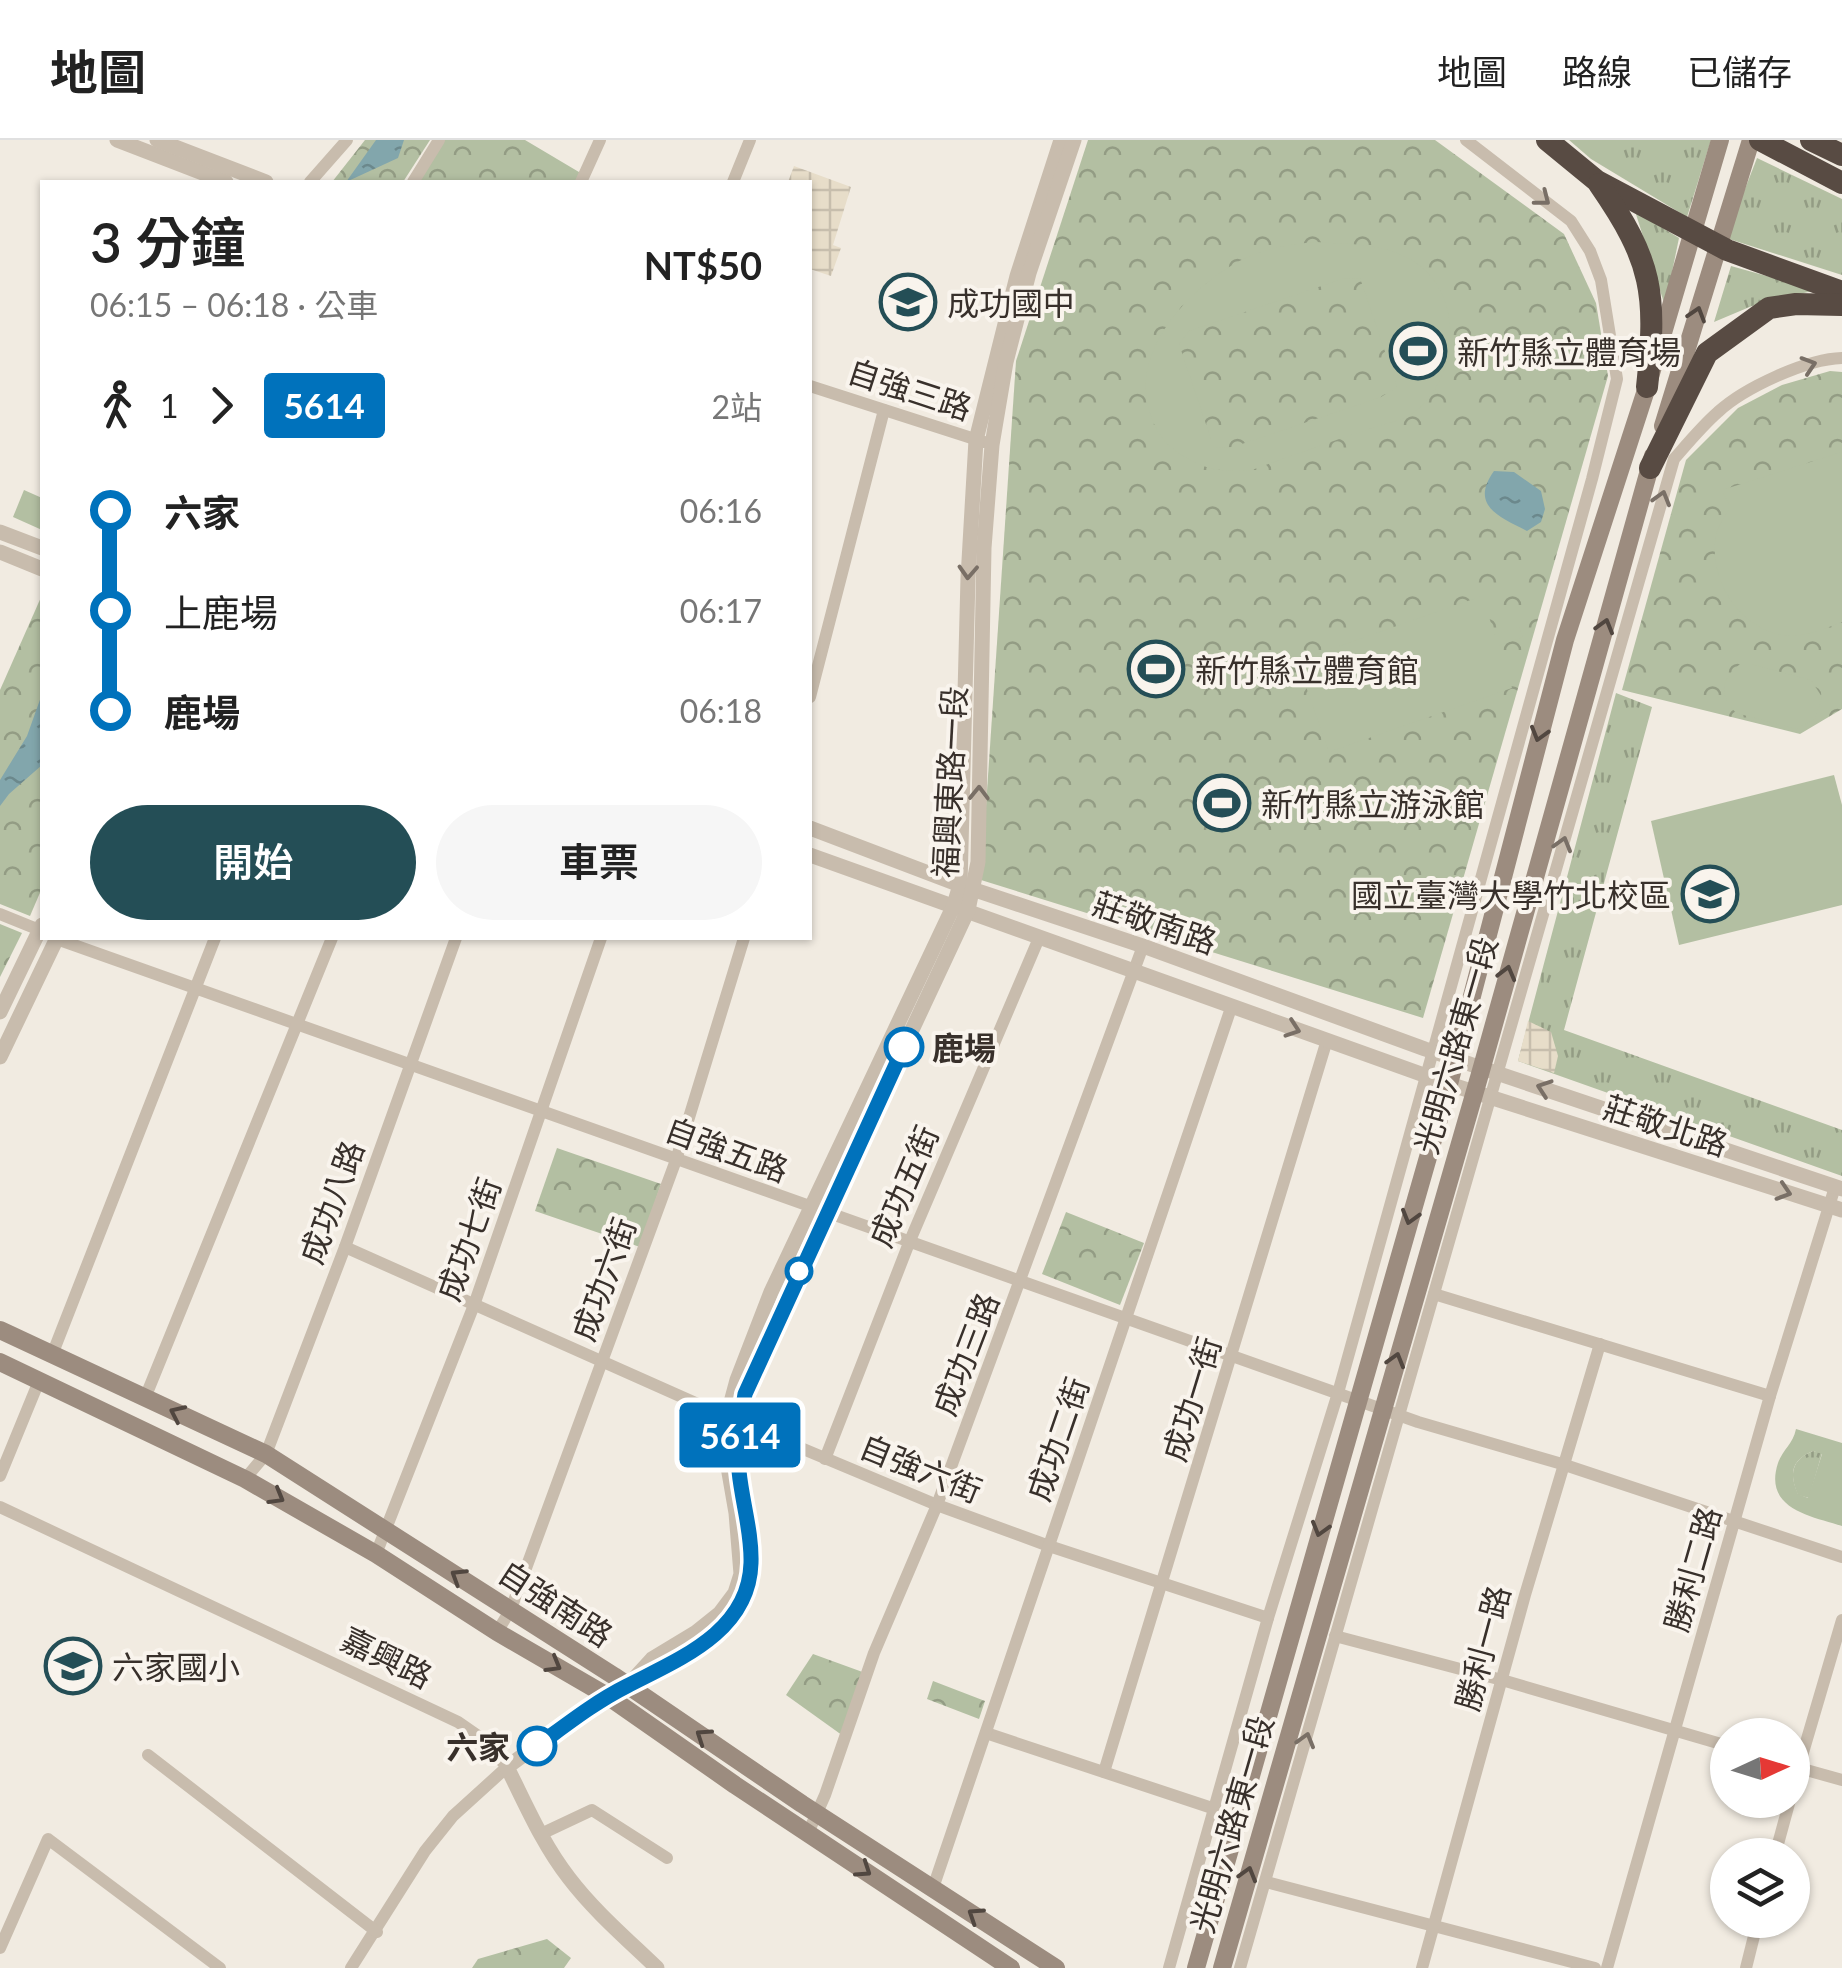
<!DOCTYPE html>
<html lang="zh-TW">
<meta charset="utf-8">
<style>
body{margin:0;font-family:Lato,"Noto Sans TC",sans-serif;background:#f6f6f6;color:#222;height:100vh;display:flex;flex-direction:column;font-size:38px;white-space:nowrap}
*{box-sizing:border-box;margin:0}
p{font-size:32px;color:#767676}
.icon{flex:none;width:55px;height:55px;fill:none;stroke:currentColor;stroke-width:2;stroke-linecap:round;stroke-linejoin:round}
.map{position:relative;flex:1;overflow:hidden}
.side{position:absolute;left:40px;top:40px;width:772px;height:760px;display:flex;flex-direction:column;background:#fff;border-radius:0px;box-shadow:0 2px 8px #0004}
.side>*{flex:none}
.badge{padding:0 20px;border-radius:8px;font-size:35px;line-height:65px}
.needle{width:65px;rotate:86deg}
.controls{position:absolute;left:1710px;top:1578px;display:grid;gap:20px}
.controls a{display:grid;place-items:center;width:100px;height:100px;border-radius:50%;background:#fff;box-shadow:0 2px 8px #0004;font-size:50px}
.map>.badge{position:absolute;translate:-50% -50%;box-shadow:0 0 0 5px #fff}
.legs{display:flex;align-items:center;gap:15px;height:110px;padding:0 50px;font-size:32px}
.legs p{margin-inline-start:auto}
.overview{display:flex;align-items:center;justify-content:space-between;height:170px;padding:0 50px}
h1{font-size:55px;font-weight:600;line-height:75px}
.button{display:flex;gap:20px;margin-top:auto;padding:20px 50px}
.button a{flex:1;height:115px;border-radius:60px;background:#244e56;color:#fff;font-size:40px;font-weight:600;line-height:115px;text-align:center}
.button a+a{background:#f6f6f6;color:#222}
ul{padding:0 50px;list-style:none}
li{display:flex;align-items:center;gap:35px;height:100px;font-size:38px}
li i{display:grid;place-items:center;width:15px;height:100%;margin:0 12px;background:currentColor}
li i::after{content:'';width:25px;height:25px;margin:-12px;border:8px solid;border-radius:50%;background:#fff}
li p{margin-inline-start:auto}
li:first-child i{background:linear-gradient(#0000 50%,currentColor 0)}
li:last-child i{background:linear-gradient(currentColor 50%,#0000 0)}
header{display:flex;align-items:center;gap:60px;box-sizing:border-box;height:140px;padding:0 50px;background:#fff;border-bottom:2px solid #e0e0e0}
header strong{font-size:48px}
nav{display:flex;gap:55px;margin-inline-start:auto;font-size:35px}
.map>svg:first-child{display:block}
</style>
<header>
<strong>地圖</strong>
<nav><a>地圖</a><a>路線</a><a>已儲存</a></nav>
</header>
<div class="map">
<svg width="1842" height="1828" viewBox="0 0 1842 1828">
<defs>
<pattern id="grass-tufts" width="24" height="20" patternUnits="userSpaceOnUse" patternTransform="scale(2.5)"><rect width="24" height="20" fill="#b3bfa2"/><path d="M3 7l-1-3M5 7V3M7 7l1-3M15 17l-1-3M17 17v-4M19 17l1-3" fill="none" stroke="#939c84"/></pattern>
<pattern id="park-crowns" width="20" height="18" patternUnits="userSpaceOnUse" patternTransform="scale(2.5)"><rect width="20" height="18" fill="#b3bfa2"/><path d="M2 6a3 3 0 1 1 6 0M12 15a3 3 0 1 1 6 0" fill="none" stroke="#939c84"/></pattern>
<pattern id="plaza-grid" width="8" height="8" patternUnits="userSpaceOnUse" patternTransform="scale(2.5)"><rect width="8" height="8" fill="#e7ddc9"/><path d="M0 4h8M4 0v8" fill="none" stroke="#c7bead"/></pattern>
<pattern id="water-ripples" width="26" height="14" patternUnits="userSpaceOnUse" patternTransform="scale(2.5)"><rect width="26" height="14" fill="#82a6ac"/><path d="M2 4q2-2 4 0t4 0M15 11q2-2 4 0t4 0" fill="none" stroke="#6b888c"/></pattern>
</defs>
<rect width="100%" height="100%" fill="#f1ebe1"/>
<g fill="url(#grass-tufts)">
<polygon points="1569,0 1711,0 1687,77 1591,19"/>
<polygon points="1757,18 1842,59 1842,135 1726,98"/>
<polygon points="1635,71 1679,98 1665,166"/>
<polygon points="1731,126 1816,150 1752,166 1714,182"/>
<polygon points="1616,553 1652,567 1564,890 1842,990 1842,1036 1518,921"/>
<path d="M 1813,1311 L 1822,1313 L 1809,1358 L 1798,1355 C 1789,1334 1791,1320 1813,1311 Z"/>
</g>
<g fill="url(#park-crowns)">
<polygon points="365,0 430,0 403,42 332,42"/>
<polygon points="439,0 525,0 584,35 581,42 413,42"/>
<polygon points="1088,0 1435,0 1564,94 1596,163 1608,236 1423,878 981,740 1016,221"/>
<polygon points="1830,231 1842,232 1842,569 1800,594 1622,550 1686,320 1738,268 1782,245"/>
<polygon points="42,455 42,748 30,776 0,764 0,550"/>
<polygon points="0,784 22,793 0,837"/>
<polygon points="557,1008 661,1044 640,1107 535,1071"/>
<polygon points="1066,1072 1144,1103 1120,1165 1042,1134"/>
<polygon points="813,1514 868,1534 846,1598 786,1555"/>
<polygon points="933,1541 985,1561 979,1579 927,1559"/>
<polygon points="547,1799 571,1818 564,1828 472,1828 478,1819"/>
</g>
<g fill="#b3bfa2" fill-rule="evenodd">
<path d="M 1315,102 C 1344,104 1378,103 1406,117 C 1465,145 1463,237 1413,273 C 1402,281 1382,284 1369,289 C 1330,302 1291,316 1252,330 C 1223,333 1205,330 1180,314 C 1166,305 1158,294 1152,279 C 1127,217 1183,154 1234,124 C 1260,109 1286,105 1315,102 ZM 1360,138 L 1397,247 L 1381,257 L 1233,307 L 1214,308 L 1179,204 L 1189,191 L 1342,139 Z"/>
<path d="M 1842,312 L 1842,482 C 1823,489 1802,499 1782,495 C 1738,487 1708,438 1716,395 C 1718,386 1725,376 1730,367 L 1722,350 Z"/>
<polygon points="24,350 42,358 42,390 13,377"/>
<polygon points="1482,456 1495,495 1519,487 1523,497 1498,506 1512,548 1329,612 1297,521"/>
<path d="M 1740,524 L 1751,524 L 1811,540 L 1822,557 L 1815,579 L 1796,589 L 1736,573 C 1718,553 1721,540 1740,524 Z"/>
<polygon points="1834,635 1842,665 1842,765 1679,805 1651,681"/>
<path d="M 1796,1289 L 1842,1303 L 1842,1386 C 1811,1376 1763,1369 1778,1323 C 1783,1309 1793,1304 1796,1289 ZM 1813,1311 L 1822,1314 L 1808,1358 L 1798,1354 C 1789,1334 1791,1320 1813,1311 Z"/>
</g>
<g fill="url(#plaza-grid)">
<polygon points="794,26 851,47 833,105 841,108 831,136 810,129 810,42 788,42"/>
<polygon points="1528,881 1551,892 1558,916 1554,933 1518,921"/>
</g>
<g fill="url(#water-ripples)">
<polygon points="376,0 404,0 398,18 346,42"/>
<path d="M 1494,331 L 1514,332 L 1541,351 L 1545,369 L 1541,382 L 1527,391 C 1500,377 1469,366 1494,331 Z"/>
<polygon points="42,554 42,625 9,654 0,666 0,640 27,596"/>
</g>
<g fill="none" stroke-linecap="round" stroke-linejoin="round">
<g stroke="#c8bcad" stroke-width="12">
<polyline points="310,42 347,0"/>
<polyline points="413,42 439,0"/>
<polyline points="581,42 600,0"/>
<polyline points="733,42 750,0"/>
<polyline points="810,246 984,302"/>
<polyline points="810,557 884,270"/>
<polyline points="0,774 42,791"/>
<polyline points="54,798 1418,1282 1562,1324 1842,1417"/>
<polyline points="345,1107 727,1277 937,1365 1049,1406 1268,1478"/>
<polyline points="1434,1154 1770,1256"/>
<polyline points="52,1215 215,798"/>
<polyline points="145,1258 332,798"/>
<polyline points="825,1319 909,1103 1039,798"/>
<polyline points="0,1336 39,1241"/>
<polyline points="245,1339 266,1314 345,1107 456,798"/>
<polyline points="0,1367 458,1582 481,1598 507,1627 453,1676 425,1711 351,1828"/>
<polyline points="376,1414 474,1165 601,798"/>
<polyline points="497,1492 511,1469 676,1020 744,798"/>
<polyline points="1335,1496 1502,1540 1728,1606"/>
<polyline points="986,1593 1212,1668"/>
<polyline points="148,1615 377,1792"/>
<polyline points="1792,1626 1842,1640"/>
<polyline points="1104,1632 1327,900"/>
<polyline points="1792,1650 1842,1480"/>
<polyline points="808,1693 825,1655 874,1513 937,1365 1143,806"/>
<polyline points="541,1694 592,1670 667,1718"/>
<polyline points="1775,1715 1790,1660"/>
<polyline points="1266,1742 1595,1828"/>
<polyline points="933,1748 1231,868"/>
<polyline points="0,1808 48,1699 220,1828"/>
<polyline points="1169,1828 1268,1478 1338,1253 1592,339 1617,239 1601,140 1590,111 1571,81 1466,0"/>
<path d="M 1240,1828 L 1674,319 C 1688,303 1702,286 1718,272 C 1744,248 1806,219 1842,218"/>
<polyline points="1422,1828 1525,1455 1600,1204"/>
<polyline points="1607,1828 1770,1256 1835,1047"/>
<polyline points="1746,1828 1758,1780"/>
</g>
<g stroke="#c8bcad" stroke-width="15">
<polyline points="117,0 226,42"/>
<polyline points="157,0 266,42"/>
<polyline points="0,392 42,408"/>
<polyline points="0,412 42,429"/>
<polyline points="810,688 960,745 1143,806 1425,909 1842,1049"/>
<polyline points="810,715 1449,944 1842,1070"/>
<polyline points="0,872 42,785"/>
<polyline points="0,917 57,798"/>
<polyline points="631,1542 652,1519 695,1493 720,1473 735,1453 741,1434 736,1373 728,1327 727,1277 737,1240 771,1152 954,765 960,745 968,438 976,300 1017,136 1061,0"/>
<path d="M 657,1828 C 627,1799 595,1772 569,1738 C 543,1705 526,1665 507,1627 C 546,1599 585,1567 628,1545 C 690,1514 755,1489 751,1408 C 749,1382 742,1357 739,1332 C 735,1296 743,1259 755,1226 L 968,770 L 978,722 L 984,408 L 992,305 L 1006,222 L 1029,133 L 1074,0"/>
</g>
<g stroke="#9c8c7f" stroke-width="18">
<polyline points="1663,286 1751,0"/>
<polyline points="0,1190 266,1314 614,1536 802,1664 1056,1828"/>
<polyline points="0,1222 245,1339 376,1414 497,1492 609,1557 735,1645 1011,1828"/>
<polyline points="1196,1828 1449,944 1565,500 1647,247 1720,0"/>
<polyline points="1222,1828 1482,927 1653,316"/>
</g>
<g stroke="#584b43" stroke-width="22">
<polyline points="1547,0 1597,41 1727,110 1842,152"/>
<polyline points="1760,0 1842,43"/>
<polyline points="1811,0 1842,15"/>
<path d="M 1599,44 C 1653,122 1657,153 1647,247"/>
<polyline points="1650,328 1707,213 1769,168 1796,164 1842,165"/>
</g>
</g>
<defs><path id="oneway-chevron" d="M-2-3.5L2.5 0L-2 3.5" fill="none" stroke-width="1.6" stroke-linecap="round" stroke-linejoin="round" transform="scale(2.5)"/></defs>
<g stroke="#796f66">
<use href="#oneway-chevron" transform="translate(1543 59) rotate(38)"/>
<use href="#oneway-chevron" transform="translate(1809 225) rotate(-18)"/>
<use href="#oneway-chevron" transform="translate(1662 358) rotate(-74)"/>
<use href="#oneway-chevron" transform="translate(968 432) rotate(93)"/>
<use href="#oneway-chevron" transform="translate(979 653) rotate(-89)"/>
<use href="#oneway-chevron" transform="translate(1563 704) rotate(-74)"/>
<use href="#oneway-chevron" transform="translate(1293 889) rotate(19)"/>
<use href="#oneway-chevron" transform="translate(1544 948) rotate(-161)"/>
<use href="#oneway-chevron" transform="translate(1784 1052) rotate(18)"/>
<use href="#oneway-chevron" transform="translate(1306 1600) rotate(-74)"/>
</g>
<g stroke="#514740">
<use href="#oneway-chevron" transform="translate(1697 174) rotate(-73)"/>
<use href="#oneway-chevron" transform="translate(1605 486) rotate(-74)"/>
<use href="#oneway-chevron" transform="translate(1539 594) rotate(106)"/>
<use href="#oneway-chevron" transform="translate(1507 833) rotate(-75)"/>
<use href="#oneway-chevron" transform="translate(1410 1077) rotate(106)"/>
<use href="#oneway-chevron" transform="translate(1396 1220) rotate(-74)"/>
<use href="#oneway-chevron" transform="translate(177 1273) rotate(-155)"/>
<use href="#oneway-chevron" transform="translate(277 1357) rotate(30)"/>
<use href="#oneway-chevron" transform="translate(1320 1389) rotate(106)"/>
<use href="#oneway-chevron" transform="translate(458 1436) rotate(-148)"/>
<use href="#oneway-chevron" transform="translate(554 1525) rotate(30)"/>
<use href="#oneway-chevron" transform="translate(703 1596) rotate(-146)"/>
<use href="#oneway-chevron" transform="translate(864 1730) rotate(34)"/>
<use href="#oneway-chevron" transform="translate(1248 1734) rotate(-74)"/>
<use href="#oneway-chevron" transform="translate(975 1775) rotate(-147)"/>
</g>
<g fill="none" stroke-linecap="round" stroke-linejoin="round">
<g stroke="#fff" stroke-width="22">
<path id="line-1" d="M 537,1606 C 566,1585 595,1562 627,1546 C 679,1519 749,1492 751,1423 C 752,1392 742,1362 739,1331 C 736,1306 741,1279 745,1254 L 904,907"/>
</g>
<use href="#line-1" stroke="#0072bc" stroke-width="15"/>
</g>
<defs>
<g id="school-ring" transform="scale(2.875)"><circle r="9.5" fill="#f9f4ed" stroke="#244e56" stroke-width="1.5"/><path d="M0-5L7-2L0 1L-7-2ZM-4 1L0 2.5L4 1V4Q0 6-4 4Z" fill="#244e56"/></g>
<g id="stadium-ring" transform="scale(2.875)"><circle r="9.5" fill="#f9f4ed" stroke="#244e56" stroke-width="1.5"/><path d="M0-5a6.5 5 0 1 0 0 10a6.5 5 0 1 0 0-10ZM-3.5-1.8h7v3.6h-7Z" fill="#244e56"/></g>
<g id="university-ring" transform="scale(2.875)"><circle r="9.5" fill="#f9f4ed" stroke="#244e56" stroke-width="1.5"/><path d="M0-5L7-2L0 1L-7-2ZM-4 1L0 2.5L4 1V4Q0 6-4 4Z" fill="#244e56"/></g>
</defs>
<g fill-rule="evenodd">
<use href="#school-ring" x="908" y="162"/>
<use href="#stadium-ring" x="1418" y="211"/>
<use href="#stadium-ring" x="1156" y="529"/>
<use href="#stadium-ring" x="1222" y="663"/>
<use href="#university-ring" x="1710" y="754"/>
<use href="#school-ring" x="73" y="1526"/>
</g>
<g fill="#fff" stroke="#0072bc" stroke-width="5">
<circle cx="904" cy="907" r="18"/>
<circle cx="799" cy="1131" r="12"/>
<circle cx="537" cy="1606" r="18"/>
</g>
<g text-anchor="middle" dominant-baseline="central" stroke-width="8" stroke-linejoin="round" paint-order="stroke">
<g font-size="32" fill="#38302b" stroke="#f9f4ed" text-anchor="start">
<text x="947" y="162">成功國中</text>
<text x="1457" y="211">新竹縣立體育場</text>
<text x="1195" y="529">新竹縣立體育館</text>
<text x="1261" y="663">新竹縣立游泳館</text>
<text x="1671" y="754" text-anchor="end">國立臺灣大學竹北校區</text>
<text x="112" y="1526">六家國小</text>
</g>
<g font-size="32" fill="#38302b" stroke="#f9f4ed">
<text transform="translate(910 249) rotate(18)">自強三路</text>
<text transform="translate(949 642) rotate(-87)">福興東路一段</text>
<text transform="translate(1155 782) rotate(19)">莊敬南路</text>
<text transform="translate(1455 905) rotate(-74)">光明六路東一段</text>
<text transform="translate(1666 985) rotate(18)">莊敬北路</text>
<text transform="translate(727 1009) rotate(20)">自強五路</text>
<text transform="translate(903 1046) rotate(-67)">成功五街</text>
<text transform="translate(331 1062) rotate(-70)">成功八路</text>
<text transform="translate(468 1099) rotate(-70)">成功七街</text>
<text transform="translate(603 1139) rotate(-70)">成功六街</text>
<text transform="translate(965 1214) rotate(-69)">成功三路</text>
<text transform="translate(1191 1259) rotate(-73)">成功一街</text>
<text transform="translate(1057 1299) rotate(-71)">成功二街</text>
<text transform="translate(921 1328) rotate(22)">自強六街</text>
<text transform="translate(1692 1429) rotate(-74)">勝利二路</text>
<text transform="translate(556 1463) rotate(33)">自強南路</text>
<text transform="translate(1482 1508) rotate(-75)">勝利一路</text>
<text transform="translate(387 1517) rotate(26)">嘉興路</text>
<text transform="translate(1231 1684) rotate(-74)">光明六路東一段</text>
</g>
<g font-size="32" font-weight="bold" fill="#38302b" stroke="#f9f4ed" text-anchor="start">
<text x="932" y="907">鹿場</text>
<text x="510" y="1606" text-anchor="end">六家</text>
</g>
</g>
</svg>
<div class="controls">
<a><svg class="needle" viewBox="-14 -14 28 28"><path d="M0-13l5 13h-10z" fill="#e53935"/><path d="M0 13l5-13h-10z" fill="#767676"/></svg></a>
<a><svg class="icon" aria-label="layers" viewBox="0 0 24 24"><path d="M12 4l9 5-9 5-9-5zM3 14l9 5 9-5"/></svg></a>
</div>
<b class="badge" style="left:740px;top:1295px;background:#0072bc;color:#fff">5614</b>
<section class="side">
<div class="overview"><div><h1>3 分鐘</h1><p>06:15 – 06:18 · 公車</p></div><b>NT$50</b></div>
<div class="legs"><svg class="icon" aria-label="walk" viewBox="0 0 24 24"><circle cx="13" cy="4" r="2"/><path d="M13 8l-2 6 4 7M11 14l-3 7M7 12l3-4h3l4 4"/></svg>1<svg class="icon" aria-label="forward" viewBox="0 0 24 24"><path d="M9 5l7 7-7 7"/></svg><b class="badge" style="background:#0072bc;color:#fff">5614</b><p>2站</p></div>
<ul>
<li><i style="color:#0072bc"></i><b>六家</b><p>06:16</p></li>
<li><i style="color:#0072bc"></i><span>上鹿場</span><p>06:17</p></li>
<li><i style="color:#0072bc"></i><b>鹿場</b><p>06:18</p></li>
</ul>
<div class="button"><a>開始</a><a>車票</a></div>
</section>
</div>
